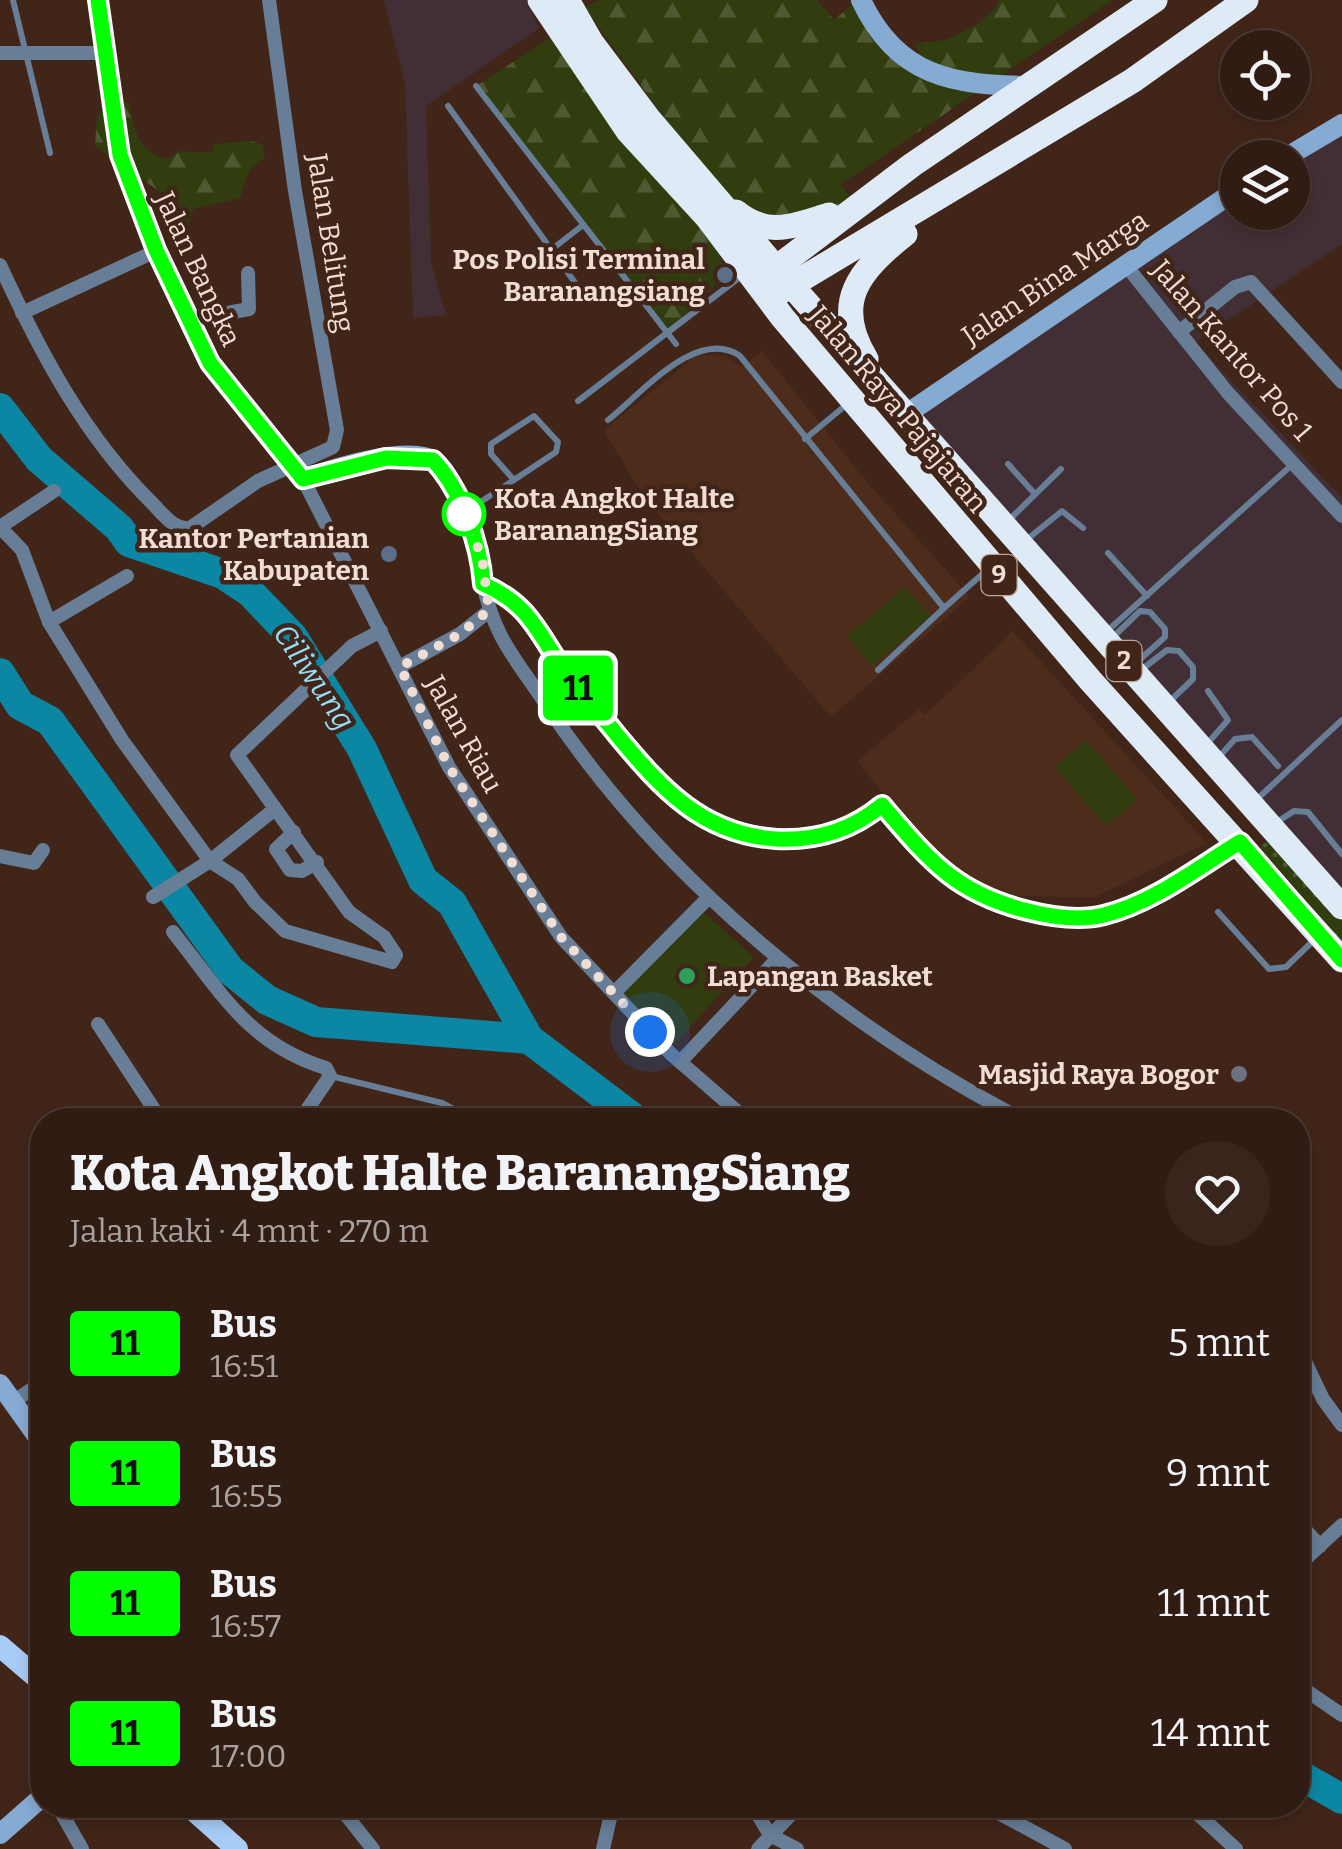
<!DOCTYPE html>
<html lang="id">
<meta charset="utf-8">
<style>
body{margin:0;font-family:Bitter,serif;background:#39251c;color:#f1f3f6;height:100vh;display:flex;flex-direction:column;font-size:38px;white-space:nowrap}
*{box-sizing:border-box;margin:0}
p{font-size:32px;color:#a8a1a0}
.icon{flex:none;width:55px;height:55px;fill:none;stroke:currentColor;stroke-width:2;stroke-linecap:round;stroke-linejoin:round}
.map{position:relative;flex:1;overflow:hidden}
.sheet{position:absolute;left:30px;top:1108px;width:1280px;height:710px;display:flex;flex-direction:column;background:#311c13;border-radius:40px;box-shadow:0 5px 15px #0003,0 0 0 2px #4c3a33}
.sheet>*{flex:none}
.badge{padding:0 20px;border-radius:8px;font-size:35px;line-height:65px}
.controls{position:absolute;left:1220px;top:30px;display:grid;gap:20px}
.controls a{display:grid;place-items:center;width:90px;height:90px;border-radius:50%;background:#311c13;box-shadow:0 5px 15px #0003,0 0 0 2px #4c3a33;font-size:50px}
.you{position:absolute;width:50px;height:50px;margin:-25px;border:8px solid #fff;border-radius:50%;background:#1a73e8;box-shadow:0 0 0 15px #1a73e833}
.map>.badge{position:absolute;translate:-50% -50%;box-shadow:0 0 0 5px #fff}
.round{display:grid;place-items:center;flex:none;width:105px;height:105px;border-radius:52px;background:#39251c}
.summary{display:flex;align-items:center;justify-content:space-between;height:170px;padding:0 40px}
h1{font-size:48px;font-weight:800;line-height:75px}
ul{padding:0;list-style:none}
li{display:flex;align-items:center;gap:30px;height:130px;padding:0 40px}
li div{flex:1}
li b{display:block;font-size:38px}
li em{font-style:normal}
li .badge{min-width:110px;font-weight:700;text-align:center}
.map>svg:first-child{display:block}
</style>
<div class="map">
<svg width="1342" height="1849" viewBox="0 0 1342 1849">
<defs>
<pattern id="grass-dots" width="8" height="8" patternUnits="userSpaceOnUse" patternTransform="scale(2.5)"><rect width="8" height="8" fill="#313d0f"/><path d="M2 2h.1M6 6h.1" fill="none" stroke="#4f5931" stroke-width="1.8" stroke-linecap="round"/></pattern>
<pattern id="forest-firs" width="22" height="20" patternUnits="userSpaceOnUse" patternTransform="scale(2.5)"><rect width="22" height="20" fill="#313d0f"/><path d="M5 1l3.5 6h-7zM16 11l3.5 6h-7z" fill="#4f5931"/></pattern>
</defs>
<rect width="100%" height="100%" fill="#412519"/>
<g fill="#422f35">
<polygon points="384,0 526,0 539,28 426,106 431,262 446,315 413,318 405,82"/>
<polygon points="1342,124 1342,244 1195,342 1342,498 1342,905 906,415 1237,191 1238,212 1292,212 1292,158"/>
</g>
<g fill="#4e2c1c">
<polygon points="762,351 867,482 970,597 831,717 643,495 604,430 698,354 724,356 742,367"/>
<polygon points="1013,631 1207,843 1093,898 1002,895 934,857 857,761 919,709 925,715"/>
</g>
<polygon fill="url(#grass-dots)" points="1275,840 1342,906 1342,960 1257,853 1264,843"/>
<g fill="url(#forest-firs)">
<path d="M 599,0 L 817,0 L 834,20 L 857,0 L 914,62 L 920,52 L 914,45 C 923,41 930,43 939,41 C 958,38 993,18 999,0 L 1112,0 L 840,185 L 858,204 L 758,227 L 713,185 L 585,8 Z"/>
<polygon points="559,32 707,217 726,275 667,332 476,86"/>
<path d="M 120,102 L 129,103 C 134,129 139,155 169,159 L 178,151 L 212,153 L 214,144 L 252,141 L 263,145 L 265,157 L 249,171 L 240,198 L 193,209 L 188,227 L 174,229 L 164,215 L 162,193 L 95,146 L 97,115 Z"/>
</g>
<g fill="#313d0f">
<polygon points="905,587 931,616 872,666 847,636"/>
<polygon points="1086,740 1137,799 1106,826 1054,767"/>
<polygon points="700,909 754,957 674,1044 621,996"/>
</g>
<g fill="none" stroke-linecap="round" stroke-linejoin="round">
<g stroke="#0b87a4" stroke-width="30">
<polyline points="0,408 39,459 119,528 129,542 223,574 250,592 293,637 362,749 423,880 452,903 529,1039 636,1120"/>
<polyline points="0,673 20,705 50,721 230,970 267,1000 316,1022 529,1039"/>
<polyline points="1298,1774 1342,1799"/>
</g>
<g stroke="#677e96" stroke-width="6">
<polyline points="13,0 50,153"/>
<polyline points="476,86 676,344"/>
<polyline points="448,106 581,291"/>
<polyline points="551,250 583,225"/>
<polyline points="578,401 744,274"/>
<path d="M 608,420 C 640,395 697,326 740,356 L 944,608 L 878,670"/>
<polyline points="805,439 846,405"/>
<polyline points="1008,464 1034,493"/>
<polyline points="467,511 556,452 558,442 534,416 491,444 491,454 514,480"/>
<polyline points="1008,521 1061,469"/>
<polyline points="1025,541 1062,511 1083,528"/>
<polyline points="1108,553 1147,596"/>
<polyline points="944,608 988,569"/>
<polyline points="1106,632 1294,463"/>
<polyline points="1112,638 1140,611 1150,612 1165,629 1165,637 1136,663"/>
<polyline points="1141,670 1167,650 1179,651 1193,667 1193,679 1168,703"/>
<polyline points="1207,744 1228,720 1208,691"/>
<polyline points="1218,758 1235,739 1252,737 1278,766"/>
<polyline points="1255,801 1342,720"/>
<polyline points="1277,822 1294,811 1308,812 1342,854"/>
<polyline points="1218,912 1269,969 1286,967 1315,939"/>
<polyline points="331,1076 442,1103 461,1113 456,1120"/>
<polyline points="461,1113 471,1120"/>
</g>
<g stroke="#677e96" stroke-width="14">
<polyline points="0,53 105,53"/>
<polyline points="1124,263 1228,393 1342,516"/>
<path d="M 0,265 C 40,352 84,436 153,504 C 164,515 174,530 190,528 L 258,481 L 333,447 L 337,430 L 295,191 L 269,0"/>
<polyline points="22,313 156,251"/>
<polyline points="189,320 249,309 248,273"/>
<polyline points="1179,332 1235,287 1251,282 1342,382"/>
<polyline points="303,479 449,767 561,937 671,1054 747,1120"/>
<polyline points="0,527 22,550 49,622 122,740 210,861 238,879 255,902 285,931 392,962 396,955 384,937 349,912 237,755 352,646 381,631"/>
<polyline points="0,527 54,491"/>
<path d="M 483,583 C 494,638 516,659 545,703 C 660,877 838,1024 1023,1120"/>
<polyline points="49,622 127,576"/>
<polyline points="399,667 460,634 489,611"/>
<polyline points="294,832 276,849 290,870 302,871 317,862"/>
<polyline points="0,856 34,863 43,850"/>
<polyline points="153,897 210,861 275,809"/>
<path d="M 173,932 C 221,992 248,1044 326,1068 L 330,1076 L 300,1120"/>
<polyline points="614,993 708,898"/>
<polyline points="98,1024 161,1120"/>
<polyline points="680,1062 778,958"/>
<polyline points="1298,1347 1323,1399 1342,1425"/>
<polyline points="13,1402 42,1382"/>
<polyline points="1298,1522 1320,1546"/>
<polyline points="1298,1566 1342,1525"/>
<polyline points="1298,1685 1342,1715"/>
<polyline points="57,1805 82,1849"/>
<polyline points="338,1805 373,1849"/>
<polyline points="752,1805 770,1835 797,1849"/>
<polyline points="984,1805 1065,1849"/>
<polyline points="1188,1805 1236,1849"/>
<polyline points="603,1849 613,1805"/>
<polyline points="758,1849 800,1805"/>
</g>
<g stroke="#86abd2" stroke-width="20">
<path d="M 98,0 L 120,155 L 156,251 L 207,359 L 303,479 C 330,470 409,444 434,461 C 448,470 455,493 462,508 C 473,533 481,556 483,583 C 530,605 536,630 564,670 C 580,692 600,713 617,734 C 663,789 702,834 776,838 C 815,841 852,830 882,805 C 929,860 955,893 1028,911 C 1052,917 1080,921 1104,915 C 1153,903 1197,868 1240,842"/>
<path d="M 861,0 C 897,77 953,85 1030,86"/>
<polyline points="1285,158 1342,124"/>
<polyline points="905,415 1238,189"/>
<polyline points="0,1384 42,1443"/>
<polyline points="0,1834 42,1797"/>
</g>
<g stroke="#a7cdf6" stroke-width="22">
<polyline points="0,1646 42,1682"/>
<polyline points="188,1805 237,1849"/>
</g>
<g stroke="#deeaf6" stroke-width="25">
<polyline points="540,0 628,131 707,217 783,318 1090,680 1342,960"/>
<polyline points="567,0 591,42 648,118 775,267 1342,907"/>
<path d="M 736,212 C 768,238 793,226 829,215"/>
<polyline points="763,278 912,165 1155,0"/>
<polyline points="780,292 1132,81 1246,0"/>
<path d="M 866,359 C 831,302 860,270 905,234"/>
</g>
</g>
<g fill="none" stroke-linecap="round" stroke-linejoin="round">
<g stroke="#fff" stroke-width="22">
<path id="line" d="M 98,0 L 120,155 L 156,250 L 210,363 L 303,479 L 386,458 L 433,460 C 461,489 480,543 483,584 C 530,605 536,630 564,670 C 580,693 600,713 617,735 C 662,789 702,834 776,839 C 815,841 852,830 882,805 C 929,860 955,893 1028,911 C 1052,917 1080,921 1104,915 C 1153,903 1197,868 1240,842 L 1342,960"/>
</g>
<use href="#line" stroke="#04ff00" stroke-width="15"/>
<polyline stroke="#f0ded5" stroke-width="10" stroke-dasharray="0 18" points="464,514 482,558 489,610 460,634 400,667 449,767 561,937 650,1032"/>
</g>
<g fill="#5c6f8a" stroke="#412519" stroke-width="4">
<circle cx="725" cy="275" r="10"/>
<circle cx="389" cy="554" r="10"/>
</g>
<circle fill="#fff" stroke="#04ff00" stroke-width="5" cx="464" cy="514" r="20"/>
<circle fill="#2e9e5b" stroke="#412519" stroke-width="4" cx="687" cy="976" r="10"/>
<circle fill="#6b7280" stroke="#412519" stroke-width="4" cx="1239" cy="1074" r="10"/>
<g text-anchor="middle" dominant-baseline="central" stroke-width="9" stroke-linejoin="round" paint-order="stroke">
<g fill="#412519" stroke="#bca69d" stroke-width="2.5">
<rect x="981.5" y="555" width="35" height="40" rx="8"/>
<rect x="1106.5" y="641" width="35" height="40" rx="8"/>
</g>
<g font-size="25" font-weight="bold" fill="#f0ded5">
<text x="999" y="575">9</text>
<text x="1124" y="661">2</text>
</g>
<g font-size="28" fill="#f0ded5" stroke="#412519">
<text transform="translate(331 243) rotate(81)">Jalan Belitung</text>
<text transform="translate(198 269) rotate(65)">Jalan Bangka</text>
<text transform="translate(1055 278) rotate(-34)">Jalan Bina Marga</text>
<text transform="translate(1232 350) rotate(49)">Jalan Kantor Pos 1</text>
<text transform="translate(898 409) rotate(50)">Jalan Raya Pajajaran</text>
<text transform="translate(464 734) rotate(61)">Jalan Riau</text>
</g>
<g font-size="28" font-weight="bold" fill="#f0ded5" stroke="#412519" text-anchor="end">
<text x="705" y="259">Pos Polisi Terminal<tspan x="705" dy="32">Baranangsiang</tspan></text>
<text x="369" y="538">Kantor Pertanian<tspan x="369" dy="32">Kabupaten</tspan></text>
<text x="707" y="976" text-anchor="start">Lapangan Basket</text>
<text x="1219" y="1074">Masjid Raya Bogor</text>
</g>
<g font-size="28" font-weight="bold" fill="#f0ded5" stroke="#412519" text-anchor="start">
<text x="494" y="498">Kota Angkot Halte<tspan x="494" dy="32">BaranangSiang</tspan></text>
</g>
<g font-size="30" font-style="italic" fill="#93ddf5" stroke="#412519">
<text transform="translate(314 677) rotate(56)">Ciliwung</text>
</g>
</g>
</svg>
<div class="controls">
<a><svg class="icon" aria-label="locate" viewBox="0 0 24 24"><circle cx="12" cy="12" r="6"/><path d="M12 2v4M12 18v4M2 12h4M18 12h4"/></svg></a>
<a><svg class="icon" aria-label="layers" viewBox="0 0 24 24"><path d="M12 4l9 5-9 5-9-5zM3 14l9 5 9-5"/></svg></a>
</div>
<div class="you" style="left:650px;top:1032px"></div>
<b class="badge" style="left:578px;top:688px;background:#04ff00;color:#111">11</b>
<section class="sheet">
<div class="summary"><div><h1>Kota Angkot Halte BaranangSiang</h1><p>Jalan kaki · 4 mnt · 270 m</p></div><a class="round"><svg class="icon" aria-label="heart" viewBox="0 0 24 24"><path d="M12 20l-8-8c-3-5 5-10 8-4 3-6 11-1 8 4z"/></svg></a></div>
<ul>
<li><span class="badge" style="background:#04ff00;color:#111">11</span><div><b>Bus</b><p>16:51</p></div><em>5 mnt</em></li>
<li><span class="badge" style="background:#04ff00;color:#111">11</span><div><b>Bus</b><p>16:55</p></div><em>9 mnt</em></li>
<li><span class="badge" style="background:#04ff00;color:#111">11</span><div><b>Bus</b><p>16:57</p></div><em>11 mnt</em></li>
<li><span class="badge" style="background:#04ff00;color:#111">11</span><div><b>Bus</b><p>17:00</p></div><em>14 mnt</em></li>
</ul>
</section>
</div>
